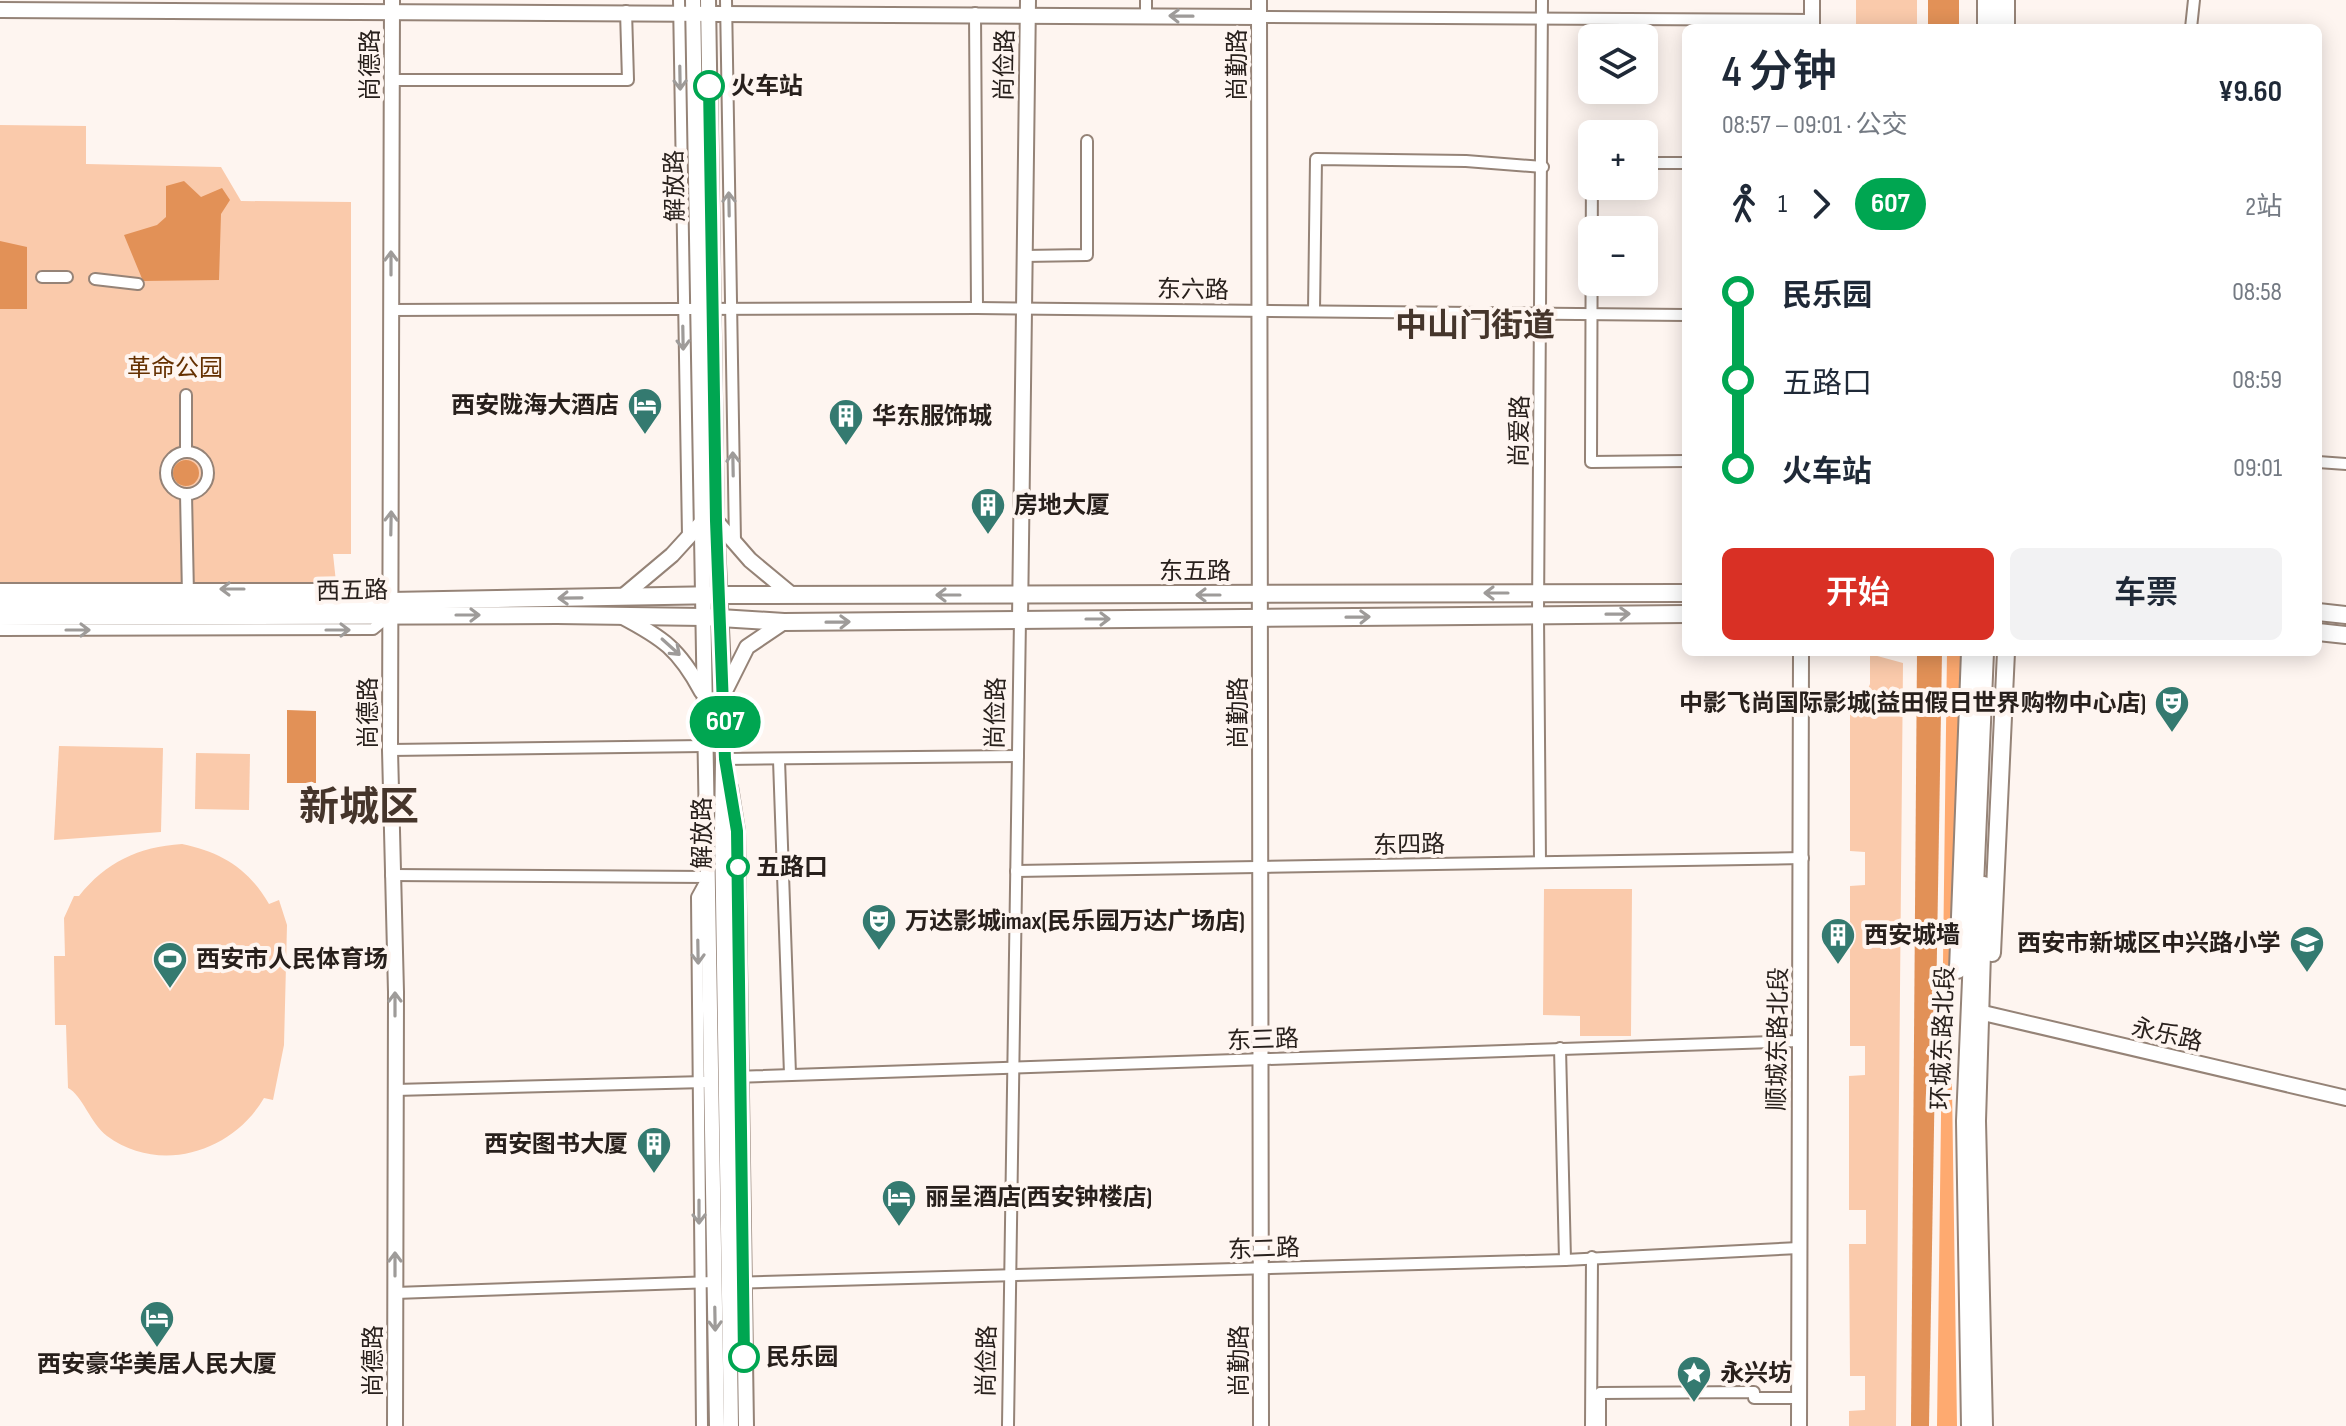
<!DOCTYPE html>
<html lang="zh">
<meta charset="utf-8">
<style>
body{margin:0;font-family:"Sofia Sans Condensed","Noto Sans SC",sans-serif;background:#f2f2f3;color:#1f2937;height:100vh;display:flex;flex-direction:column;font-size:30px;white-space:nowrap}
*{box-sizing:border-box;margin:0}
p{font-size:26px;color:#747a83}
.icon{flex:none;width:44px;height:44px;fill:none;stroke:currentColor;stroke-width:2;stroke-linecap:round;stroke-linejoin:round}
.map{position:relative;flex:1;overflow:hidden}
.drawer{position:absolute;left:1682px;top:24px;width:640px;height:632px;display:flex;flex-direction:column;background:#fff;border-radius:12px;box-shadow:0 4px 20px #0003}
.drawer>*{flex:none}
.badge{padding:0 16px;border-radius:26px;font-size:28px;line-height:52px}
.buttons{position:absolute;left:1578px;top:24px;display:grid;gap:16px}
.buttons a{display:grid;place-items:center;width:80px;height:80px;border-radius:12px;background:#fff;box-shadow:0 4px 20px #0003;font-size:40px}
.map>.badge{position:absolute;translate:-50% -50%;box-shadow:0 0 0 4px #fff}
.legs{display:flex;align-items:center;gap:12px;height:88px;padding:0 40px;font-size:26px}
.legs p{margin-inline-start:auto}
.headline{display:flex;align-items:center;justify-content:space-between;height:136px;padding:0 40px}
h1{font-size:44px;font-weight:600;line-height:60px}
.button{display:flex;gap:16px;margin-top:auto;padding:16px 40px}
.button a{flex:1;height:92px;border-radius:12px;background:#d93025;color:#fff;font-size:32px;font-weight:600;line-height:92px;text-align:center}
.button a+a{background:#f2f2f3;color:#1f2937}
ul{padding:0 40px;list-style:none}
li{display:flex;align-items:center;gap:28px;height:88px;font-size:30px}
li i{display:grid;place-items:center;width:12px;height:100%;margin:0 10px;background:currentColor}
li i::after{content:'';width:20px;height:20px;margin:-10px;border:6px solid;border-radius:50%;background:#fff}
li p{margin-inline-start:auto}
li:first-child i{background:linear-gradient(#0000 50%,currentColor 0)}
li:last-child i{background:linear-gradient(currentColor 50%,#0000 0)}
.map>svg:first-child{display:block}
</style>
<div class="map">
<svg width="2346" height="1426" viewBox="0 0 2346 1426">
<rect width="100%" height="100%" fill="#fef5f0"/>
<g fill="#facaab">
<rect x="1856" y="0" width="61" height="28"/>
<polygon points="0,125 86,126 86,164 221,167 241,201 351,202 351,554 333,554 336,582 0,584"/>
<polygon points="1870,654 1903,663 1896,1426 1849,1426 1849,1411 1865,1410 1865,1376 1850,1376 1849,1244 1866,1244 1866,1210 1849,1210 1849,1076 1865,1075 1865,1046 1850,1046 1850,886 1865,885 1865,852 1850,851 1850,693 1866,693 1870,684"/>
<polygon points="59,746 163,748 161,832 54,840"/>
<polygon points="196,753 250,754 249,810 195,809"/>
<path d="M 182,844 C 221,852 249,869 269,904 L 279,900 L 287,925 L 284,1045 L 273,1100 L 264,1098 C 233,1152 160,1175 107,1136 C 91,1124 82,1095 68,1088 L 66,1025 L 55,1025 L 54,956 L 65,956 L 64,918 L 74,896 L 79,896 C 106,862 138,847 182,844 Z"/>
<polygon points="1544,889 1632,889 1631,1036 1580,1036 1580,1016 1543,1015"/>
</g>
<polygon fill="#feaa70" points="1947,652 1963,654 1958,896 1951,1019 1957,1426 1937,1426"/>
<g fill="#e29157">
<rect x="1928" y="0" width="31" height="28"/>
<polygon points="184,181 201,197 222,188 230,200 221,214 219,280 143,281 124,235 157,225 166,217 166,186"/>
<polygon points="0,241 27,247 27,309 0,309"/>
<circle cx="186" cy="473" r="13"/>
<polygon points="1917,652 1942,652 1929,1426 1911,1426"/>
<polygon points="287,710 316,711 316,783 287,783"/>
</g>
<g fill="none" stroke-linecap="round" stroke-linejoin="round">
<g stroke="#958377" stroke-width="14">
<g id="street">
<polyline points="679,0 688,536"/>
<polyline points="726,0 735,542"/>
<polyline points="975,13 977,308"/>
<polyline points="1146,15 1146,0"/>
<polyline points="1259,17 1812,20"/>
<polyline points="2009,28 2009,0"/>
<polyline points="2191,28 2194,0"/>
<polyline points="392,80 628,80 626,11"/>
<polyline points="1592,162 1591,462 1686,461"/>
<polyline points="1644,163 1686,163"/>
<polyline points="1024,256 1087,255 1087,141"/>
<polyline points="42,277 67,277"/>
<polyline points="95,279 138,284"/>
<polyline points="391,310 977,308 1686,315"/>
<polyline points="1314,311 1316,159 1466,161 1543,167"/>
<polyline points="186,395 186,452"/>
<circle cx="187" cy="473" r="21"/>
<polyline points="2318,462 2346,464"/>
<polyline points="186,494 188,595"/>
<polyline points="0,589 373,589 388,600"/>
<polyline points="0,630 373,629 389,616"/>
<polyline points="390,750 704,746"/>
<polyline points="725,759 1018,756"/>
<polyline points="779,760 790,1074"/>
<polyline points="1540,862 1538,615 1542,0"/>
<polyline points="1016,871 1803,858"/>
<polyline points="391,875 708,877 697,897 702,1426"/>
<polyline points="1560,1048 1565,1260"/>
<polyline points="734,1077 1799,1041"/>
<polyline points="395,1090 705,1082"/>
<polyline points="729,1283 1565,1260 1799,1248"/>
<polyline points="395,1293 714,1282"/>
<polyline points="1008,1426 1020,619"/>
<polyline points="1591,1426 1592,1257"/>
<polyline points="1600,1426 1600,1393 1754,1392 1754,1398 1799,1398"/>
</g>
</g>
<g stroke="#958377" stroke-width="18">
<g id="secondary">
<polyline points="392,0 390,750 396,992 395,1426"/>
<polyline points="693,0 717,1426"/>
<polyline points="708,0 716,521 724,693 722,831 731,1426"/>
<polyline points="1259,0 1261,1426"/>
<polyline points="0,10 1259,17"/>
<polyline points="1812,28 1812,0"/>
<polyline points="716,521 750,560 792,595"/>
<polyline points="622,597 672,555 703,521"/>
<path d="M 621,616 C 663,638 679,649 702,692"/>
<polyline points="1020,619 1028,0"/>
<polyline points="726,689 747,647 784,622"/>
<polyline points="730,787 737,831 746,1426"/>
<polyline points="1979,1012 2346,1098"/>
<polyline points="1799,1426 1801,652"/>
</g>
</g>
<g stroke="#958377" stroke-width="20">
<g id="primary">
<polyline points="1986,28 1986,0"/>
<polyline points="1998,28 1998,0"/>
<polyline points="0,602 390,601 721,595 1686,593"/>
<polyline points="2318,612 2346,615"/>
<polyline points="0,617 557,615 704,617 784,622 1686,614"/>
<polyline points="2318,632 2346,635"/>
<polyline points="1992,953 2006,652"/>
<polyline points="1958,970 1970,652"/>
<polyline points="1970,1426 1965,1121 1985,652"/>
<polyline points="1984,1426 1977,1121 1984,885"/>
</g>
</g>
<use href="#street" stroke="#fff" stroke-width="10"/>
<use href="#secondary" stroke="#fff" stroke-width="14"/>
<use href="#primary" stroke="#fff" stroke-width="16"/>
</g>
<defs><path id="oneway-shaft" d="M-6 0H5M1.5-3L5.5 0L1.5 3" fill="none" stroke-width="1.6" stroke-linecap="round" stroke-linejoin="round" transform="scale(2)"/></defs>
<g stroke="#9e9b99">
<use href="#oneway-shaft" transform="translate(1181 16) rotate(-179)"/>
<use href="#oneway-shaft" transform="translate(680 78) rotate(89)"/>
<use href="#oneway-shaft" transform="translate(729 204) rotate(-91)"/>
<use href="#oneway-shaft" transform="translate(391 263) rotate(-90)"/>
<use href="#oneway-shaft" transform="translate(683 338) rotate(89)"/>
<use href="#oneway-shaft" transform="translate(733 464) rotate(-91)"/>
<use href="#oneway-shaft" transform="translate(391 523) rotate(-89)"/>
<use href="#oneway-shaft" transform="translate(232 589) rotate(180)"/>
<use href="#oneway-shaft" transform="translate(1496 593) rotate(180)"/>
<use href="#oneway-shaft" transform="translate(948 595) rotate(180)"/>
<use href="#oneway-shaft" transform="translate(1208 595) rotate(180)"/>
<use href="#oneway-shaft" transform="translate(570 598) rotate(179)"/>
<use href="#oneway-shaft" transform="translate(1618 614) rotate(-1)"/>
<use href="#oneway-shaft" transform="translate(468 615)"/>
<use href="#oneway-shaft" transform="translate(1358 617) rotate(-1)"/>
<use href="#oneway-shaft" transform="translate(1098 619)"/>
<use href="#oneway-shaft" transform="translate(838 622) rotate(-1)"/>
<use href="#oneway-shaft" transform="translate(78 630)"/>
<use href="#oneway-shaft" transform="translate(338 630)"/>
<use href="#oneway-shaft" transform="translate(671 647) rotate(42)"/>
<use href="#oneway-shaft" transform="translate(698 952) rotate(89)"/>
<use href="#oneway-shaft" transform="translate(395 1004) rotate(-90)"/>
<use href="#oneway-shaft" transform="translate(699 1212) rotate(90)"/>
<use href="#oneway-shaft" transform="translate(395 1264) rotate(-90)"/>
<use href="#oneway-shaft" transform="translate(715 1319) rotate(89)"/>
</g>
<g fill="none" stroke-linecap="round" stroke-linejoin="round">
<g stroke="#fff" stroke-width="18">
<polyline id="line-1" points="709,86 716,521 725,759 737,831 744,1357"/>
</g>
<use href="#line-1" stroke="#00a651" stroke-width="12"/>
</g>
<defs>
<g id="hotel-pin" transform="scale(1.8)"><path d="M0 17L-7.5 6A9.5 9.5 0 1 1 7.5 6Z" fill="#347a70" stroke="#fef5f0"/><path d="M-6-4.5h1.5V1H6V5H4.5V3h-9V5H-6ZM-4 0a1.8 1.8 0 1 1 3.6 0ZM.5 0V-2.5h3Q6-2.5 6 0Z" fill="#fff"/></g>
<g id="building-pin" transform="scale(1.8)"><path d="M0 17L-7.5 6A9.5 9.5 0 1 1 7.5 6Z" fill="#347a70" stroke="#fef5f0"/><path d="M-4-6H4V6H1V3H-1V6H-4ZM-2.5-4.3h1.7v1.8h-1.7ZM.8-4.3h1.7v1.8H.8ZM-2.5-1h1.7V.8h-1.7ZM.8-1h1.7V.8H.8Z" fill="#fff"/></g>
<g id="theatre-pin" transform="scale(1.8)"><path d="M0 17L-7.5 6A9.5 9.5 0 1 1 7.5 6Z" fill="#347a70" stroke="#fef5f0"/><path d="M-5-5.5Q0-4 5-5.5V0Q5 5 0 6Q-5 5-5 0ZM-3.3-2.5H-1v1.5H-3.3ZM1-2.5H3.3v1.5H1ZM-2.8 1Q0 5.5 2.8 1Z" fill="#fff"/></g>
<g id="school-pin" transform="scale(1.8)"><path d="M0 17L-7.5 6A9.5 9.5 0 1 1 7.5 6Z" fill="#347a70" stroke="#fef5f0"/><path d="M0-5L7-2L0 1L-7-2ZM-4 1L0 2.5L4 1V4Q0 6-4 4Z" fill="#fff"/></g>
<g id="stadium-pin" transform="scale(1.8)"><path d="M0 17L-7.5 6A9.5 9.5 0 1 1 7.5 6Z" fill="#347a70" stroke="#fef5f0"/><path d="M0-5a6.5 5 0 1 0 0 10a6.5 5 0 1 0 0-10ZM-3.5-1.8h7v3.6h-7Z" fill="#fff"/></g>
<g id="sight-pin" transform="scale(1.8)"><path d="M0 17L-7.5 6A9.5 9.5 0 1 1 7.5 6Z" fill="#347a70" stroke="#fef5f0"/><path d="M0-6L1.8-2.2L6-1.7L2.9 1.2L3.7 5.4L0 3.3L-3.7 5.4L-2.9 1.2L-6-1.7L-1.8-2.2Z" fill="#fff"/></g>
</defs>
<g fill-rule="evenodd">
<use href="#hotel-pin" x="645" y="405"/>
<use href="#building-pin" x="846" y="416"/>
<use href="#building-pin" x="988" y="505"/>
<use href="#theatre-pin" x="2172" y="703"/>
<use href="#theatre-pin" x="879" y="921"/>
<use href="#building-pin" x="1838" y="935"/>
<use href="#school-pin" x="2307" y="943"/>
<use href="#stadium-pin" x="170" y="959"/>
<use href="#building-pin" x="654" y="1144"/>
<use href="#hotel-pin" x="899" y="1197"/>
<use href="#hotel-pin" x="157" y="1318"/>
<use href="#sight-pin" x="1694" y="1373"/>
</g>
<g fill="#fff" stroke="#00a651" stroke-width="4">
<circle cx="709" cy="86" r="14"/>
<circle cx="738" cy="867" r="10"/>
<circle cx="744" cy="1357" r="14"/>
</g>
<g text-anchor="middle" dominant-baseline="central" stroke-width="8" stroke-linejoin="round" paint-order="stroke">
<g font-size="24" fill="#28201c" stroke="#fef5f0">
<text transform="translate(370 65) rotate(-90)">尚德路</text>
<text transform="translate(1005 65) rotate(-89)">尚俭路</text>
<text transform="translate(1237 65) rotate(-90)">尚勤路</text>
<text transform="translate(675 186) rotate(-91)">解放路</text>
<text transform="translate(1193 290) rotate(1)">东六路</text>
<text transform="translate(1520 431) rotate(-89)">尚爱路</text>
<text x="1195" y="571">东五路</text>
<text transform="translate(352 591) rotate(-1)">西五路</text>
<text transform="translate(368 713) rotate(-90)">尚德路</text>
<text transform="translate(996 713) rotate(-89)">尚俭路</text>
<text transform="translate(1238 713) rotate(-90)">尚勤路</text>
<text transform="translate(702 833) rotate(-90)">解放路</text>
<text transform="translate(1409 845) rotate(-1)">东四路</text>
<text transform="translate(2167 1035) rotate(13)">永乐路</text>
<text transform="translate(1943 1038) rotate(-88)">环城东路北段</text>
<text transform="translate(1778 1039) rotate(-89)">顺城东路北段</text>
<text transform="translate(1263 1040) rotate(-2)">东三路</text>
<text transform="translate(1264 1249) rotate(-2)">东二路</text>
<text transform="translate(373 1361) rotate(-90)">尚德路</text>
<text transform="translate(987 1361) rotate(-89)">尚俭路</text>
<text transform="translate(1239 1361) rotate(-90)">尚勤路</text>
</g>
<g font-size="24" font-weight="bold" fill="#28201c" stroke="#fef5f0" text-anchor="start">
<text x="731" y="86">火车站</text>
<text x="756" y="867">五路口</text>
<text x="766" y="1357">民乐园</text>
</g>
<g font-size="24" fill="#643000" stroke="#fef5f0">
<text x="175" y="368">革命公园</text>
</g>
<g font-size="24" font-weight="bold" fill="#28201c" stroke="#fef5f0" text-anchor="start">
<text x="619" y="405" text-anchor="end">西安陇海大酒店</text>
<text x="872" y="416">华东服饰城</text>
<text x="1014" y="505">房地大厦</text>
<text x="2146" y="703" text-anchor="end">中影飞尚国际影城(益田假日世界购物中心店)</text>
<text x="905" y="921">万达影城imax(民乐园万达广场店)</text>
<text x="1864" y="935">西安城墙</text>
<text x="2281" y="943" text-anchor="end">西安市新城区中兴路小学</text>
<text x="196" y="959">西安市人民体育场</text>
<text x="628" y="1144" text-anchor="end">西安图书大厦</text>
<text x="925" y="1197">丽呈酒店(西安钟楼店)</text>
<text x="157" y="1364" text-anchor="middle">西安豪华美居人民大厦</text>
<text x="1720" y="1373">永兴坊</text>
</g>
<g font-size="32" font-weight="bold" fill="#45352b" stroke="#fef5f0">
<text x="1475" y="326">中山门街道</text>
</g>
<g font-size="40" font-weight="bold" fill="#45352b" stroke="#fef5f0">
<text x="359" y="808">新城区</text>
</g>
</g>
</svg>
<div class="buttons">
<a><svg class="icon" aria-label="layers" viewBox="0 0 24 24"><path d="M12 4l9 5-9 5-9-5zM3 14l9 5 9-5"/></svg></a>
<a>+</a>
<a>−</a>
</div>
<b class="badge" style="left:725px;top:722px;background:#00a651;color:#fff">607</b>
<section class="drawer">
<div class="headline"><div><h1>4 分钟</h1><p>08:57 – 09:01 · 公交</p></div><b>¥9.60</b></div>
<div class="legs"><svg class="icon" aria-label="walk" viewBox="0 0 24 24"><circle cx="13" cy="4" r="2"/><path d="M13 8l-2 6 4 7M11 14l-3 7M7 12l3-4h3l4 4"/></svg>1<svg class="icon" aria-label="forward" viewBox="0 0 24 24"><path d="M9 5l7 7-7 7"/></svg><b class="badge" style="background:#00a651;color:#fff">607</b><p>2站</p></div>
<ul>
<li><i style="color:#00a651"></i><b>民乐园</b><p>08:58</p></li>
<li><i style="color:#00a651"></i><span>五路口</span><p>08:59</p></li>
<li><i style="color:#00a651"></i><b>火车站</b><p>09:01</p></li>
</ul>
<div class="button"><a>开始</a><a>车票</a></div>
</section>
</div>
